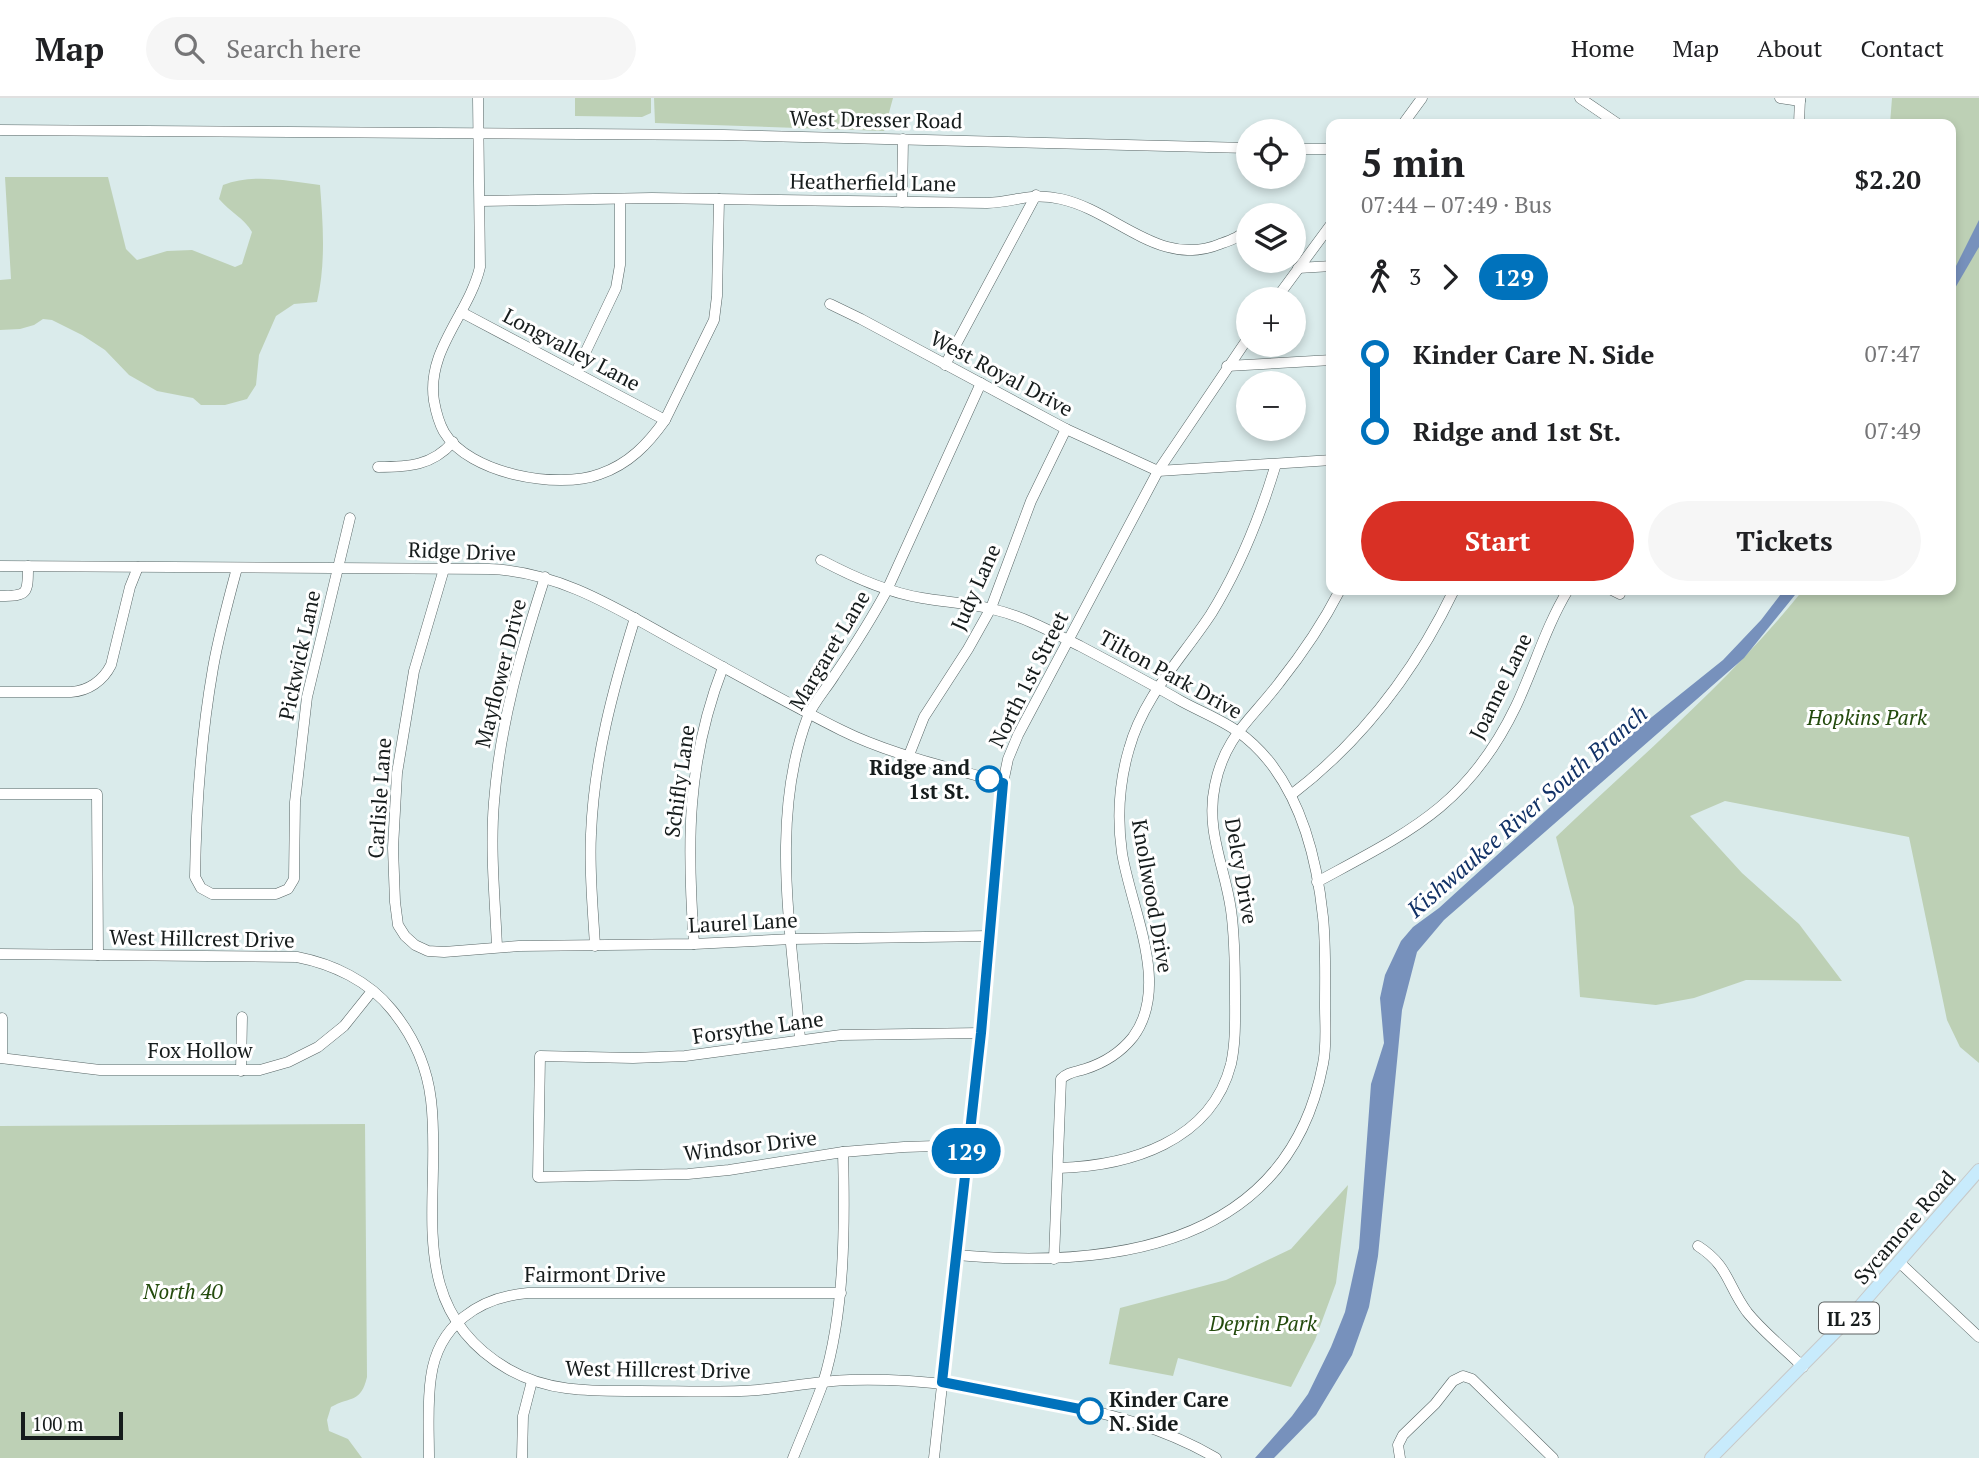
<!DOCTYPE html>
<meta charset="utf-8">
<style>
body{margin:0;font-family:"PT Serif",serif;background:#f6f6f6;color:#202124;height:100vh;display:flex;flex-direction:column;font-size:26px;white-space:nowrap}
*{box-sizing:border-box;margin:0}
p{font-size:23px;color:#757577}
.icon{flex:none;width:38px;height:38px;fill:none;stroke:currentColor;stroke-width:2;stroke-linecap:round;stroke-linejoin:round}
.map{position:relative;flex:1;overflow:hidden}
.side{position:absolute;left:1326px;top:21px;width:630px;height:476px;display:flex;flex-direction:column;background:#fff;border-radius:14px;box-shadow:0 4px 10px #0003}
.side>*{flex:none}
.badge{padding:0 14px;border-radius:23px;font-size:24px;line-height:46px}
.fabs{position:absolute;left:1236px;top:21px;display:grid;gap:14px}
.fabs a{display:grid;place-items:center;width:70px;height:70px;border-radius:50%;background:#fff;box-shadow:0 4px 10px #0003;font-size:35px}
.scale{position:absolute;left:21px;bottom:18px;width:102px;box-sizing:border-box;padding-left:7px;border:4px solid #161c1c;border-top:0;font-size:19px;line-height:24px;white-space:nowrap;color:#161c1c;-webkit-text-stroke:5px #fff;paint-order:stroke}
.map>.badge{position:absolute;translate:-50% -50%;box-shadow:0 0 0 4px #fff}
.legs{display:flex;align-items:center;gap:10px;height:77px;padding:0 35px;font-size:23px}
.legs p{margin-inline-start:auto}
.overview{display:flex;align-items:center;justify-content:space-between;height:119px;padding:0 35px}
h1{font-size:38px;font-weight:600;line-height:52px}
.button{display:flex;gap:14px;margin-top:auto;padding:14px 35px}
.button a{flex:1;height:80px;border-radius:42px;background:#d93025;color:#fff;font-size:28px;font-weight:600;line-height:80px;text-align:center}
.button a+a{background:#f6f6f6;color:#202124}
ul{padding:0 35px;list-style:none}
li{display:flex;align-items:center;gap:24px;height:77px;font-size:26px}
li i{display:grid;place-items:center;width:10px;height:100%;margin:0 9px;background:currentColor}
li i::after{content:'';width:18px;height:18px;margin:-9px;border:5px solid;border-radius:50%;background:#fff}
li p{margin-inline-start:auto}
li:first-child i{background:linear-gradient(#0000 50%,currentColor 0)}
li:last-child i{background:linear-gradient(currentColor 50%,#0000 0)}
header{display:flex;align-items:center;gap:42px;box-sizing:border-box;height:98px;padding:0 35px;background:#fff;border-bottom:2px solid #e0e0e0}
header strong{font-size:33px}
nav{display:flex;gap:38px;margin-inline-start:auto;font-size:24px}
.search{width:490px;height:63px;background:#f6f6f6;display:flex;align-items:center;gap:18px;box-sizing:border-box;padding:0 24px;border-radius:38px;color:#757577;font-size:26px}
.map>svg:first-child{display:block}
</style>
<header>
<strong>Map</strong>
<div class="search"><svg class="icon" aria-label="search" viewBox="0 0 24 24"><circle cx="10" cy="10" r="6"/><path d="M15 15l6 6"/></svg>Search here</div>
<nav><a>Home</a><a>Map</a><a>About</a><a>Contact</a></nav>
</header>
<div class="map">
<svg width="1979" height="1360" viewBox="0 0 1979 1360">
<rect width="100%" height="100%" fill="#daebeb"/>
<g fill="#bdd0b5">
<polygon points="575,0 651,0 651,15 642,19 575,18"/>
<polygon points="654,0 893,0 884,33 655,25"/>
<path d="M 1892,0 L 1979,0 L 1979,965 L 1960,949 L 1947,922 L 1909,739 L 1725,703 L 1690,718 L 1742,775 L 1799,826 L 1842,883 L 1746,882 L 1694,900 L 1656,907 L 1580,899 L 1574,809 L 1556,739 C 1639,660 1732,581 1803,492 L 1951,492 L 1951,26 L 1890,26 Z"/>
<path d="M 5,79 L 108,79 L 126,151 L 137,162 L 167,153 L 192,152 L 235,169 L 242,166 L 252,134 C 244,120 230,114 219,101 L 223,87 C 254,75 288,83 320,87 C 323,126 326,165 317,204 L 294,206 L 276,218 L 259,257 L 256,287 L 247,301 L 225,307 L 201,307 L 193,300 L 157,293 L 129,277 L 105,252 L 82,237 L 52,222 L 43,221 L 34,227 L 20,231 L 0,232 L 0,182 L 11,181 Z"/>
<path d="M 365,1026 L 367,1279 C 361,1305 351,1298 331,1309 L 327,1322 L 329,1333 L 348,1341 L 362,1360 L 0,1360 L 0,1028 Z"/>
<polygon points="1348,1087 1336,1185 1315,1242 1291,1289 1178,1260 1173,1278 1109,1266 1120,1210 1226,1182 1291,1151"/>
</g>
<g fill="#7791bc">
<polygon points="1979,122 1979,149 1951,197 1951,178"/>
<polygon points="1784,492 1799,492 1744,560 1444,822 1417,854 1402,912 1378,1158 1369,1209 1352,1257 1316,1317 1274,1360 1255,1360 1292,1318 1308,1296 1331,1249 1345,1214 1359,1150 1371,986 1384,945 1380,900 1385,877 1401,843 1413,829 1439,810 1627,639 1723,562 1761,522"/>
</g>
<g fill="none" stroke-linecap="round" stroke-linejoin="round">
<g stroke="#576565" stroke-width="11">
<g id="minor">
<path d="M 478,0 L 480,169 C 469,216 426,252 434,303 C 436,314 439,325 444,334 C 469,376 558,392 600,376 C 629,366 648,346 665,322 L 714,222 L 717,198 L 719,101"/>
<polyline points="1580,0 1618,26"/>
<polyline points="1780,0 1800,3"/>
<polyline points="1403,26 1422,0"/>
<polyline points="1799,26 1800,0"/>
<polyline points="0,32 724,37 1248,50"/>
<polyline points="1293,51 1332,51"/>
<path d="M 480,103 L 652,100 L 987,105 C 1017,104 1029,94 1061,101 C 1116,113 1160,171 1220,146 C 1231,142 1240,139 1248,131"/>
<polyline points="902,104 903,41"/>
<polyline points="1258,117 1259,116"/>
<polyline points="1298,170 1332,168"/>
<polyline points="1276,201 1332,125"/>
<polyline points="830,206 861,221 1066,331 1158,373 1332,362"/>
<polyline points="461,214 665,322"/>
<polyline points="945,267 1036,97"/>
<polyline points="1227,268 1332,262"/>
<polyline points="576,274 616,190 620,167 620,101"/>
<path d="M 378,369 C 408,369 432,368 453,344"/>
<path d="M 821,462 C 853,479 886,494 922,500 C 945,504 969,505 992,511 C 1023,518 1052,534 1080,548 C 1114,566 1148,584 1181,603 C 1199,613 1220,621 1237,633 C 1295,674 1316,752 1323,819 C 1326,849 1325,878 1325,908 C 1325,927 1327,947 1323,966 C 1288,1149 1112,1171 957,1157"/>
<path d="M 0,468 L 489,471 C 560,473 621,513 681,546 C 734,575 787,605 841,632 C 891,657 949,669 1003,685"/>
<path d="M 237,470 C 228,503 219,536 213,570 C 201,639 196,709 195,779 L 201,790 L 212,796 L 276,796 L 288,791 L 294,781 L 295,704 L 307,599 L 350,420"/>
<polyline points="444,471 414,573 397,675 393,750 395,804 398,827 405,838 415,847 428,853 444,854 519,848 694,846 792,841 990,838"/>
<polyline points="1612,492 1620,496"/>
<path d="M 0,498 C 28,498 28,496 28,468"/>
<path d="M 0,594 L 71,594 C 88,593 103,583 111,567 L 130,489 L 138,469"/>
<polyline points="909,657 924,619 968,551 991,510 1031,403 1066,331"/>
<polyline points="0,696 97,696 98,857"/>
<path d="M 1291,697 C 1362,643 1416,571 1454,492"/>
<path d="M 1317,784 C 1409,734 1468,708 1516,608 C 1534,570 1546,528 1568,492"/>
<path d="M 694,846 C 687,746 686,665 723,569"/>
<path d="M 595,848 C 593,811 589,773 591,736 C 594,661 613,591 635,520"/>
<path d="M 497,849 C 495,801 490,752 494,704 C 500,626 521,553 545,479"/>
<path d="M 0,856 L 297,859 C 333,866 369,883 392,912 C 414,939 427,968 431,1002 C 443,1100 400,1208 508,1271 C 549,1295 594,1293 640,1293 C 680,1293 719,1295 758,1292 C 789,1289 819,1283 850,1282 C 922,1280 982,1290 1053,1304 C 1110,1316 1165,1330 1216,1360"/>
<polyline points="2,920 2,959"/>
<path d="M 800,941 C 792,836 769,720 808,618 C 814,604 826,591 834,578 C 853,550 871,522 887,492 L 981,285"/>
<polyline points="0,960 100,972 260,972 288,964 318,949 344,928 372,893"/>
<polyline points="241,973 242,919"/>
<polyline points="967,1047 904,1049 843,1054 729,1072 688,1076 538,1079 540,958 633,960 685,958 841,937 981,935"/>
<path d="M 1058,1070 C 1129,1068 1211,1044 1231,966 C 1236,943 1235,920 1235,897 C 1235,869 1235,840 1231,812 C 1225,769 1205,732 1215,687 C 1225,638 1251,622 1279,585 C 1302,556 1323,525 1340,492"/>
<path d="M 1698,1148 C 1729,1168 1727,1187 1747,1214 C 1763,1234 1785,1251 1803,1269"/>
<path d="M 1054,1161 L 1061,981 C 1068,974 1076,974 1085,971 C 1104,965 1121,954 1133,939 C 1171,888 1131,811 1122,755 C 1117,720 1119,685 1129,651 C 1143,599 1182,560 1211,516 C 1240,469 1260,419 1276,366"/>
<polyline points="1899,1164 1979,1239"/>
<path d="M 429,1360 C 429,1333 427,1305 431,1279 C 438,1227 479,1199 528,1195 L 841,1195"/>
<polyline points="522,1360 523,1318 532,1283"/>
<path d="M 793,1360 C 803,1335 814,1310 823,1285 C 845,1214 845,1128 843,1054"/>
<polyline points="934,1360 981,935 1003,685 1008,661 1018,637 1158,373 1248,240"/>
<polyline points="1400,1360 1398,1347 1403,1337 1435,1306 1453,1283 1463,1278 1472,1281 1553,1360"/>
</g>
</g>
<g stroke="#c7c9c9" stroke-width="14">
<polyline id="major" points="1711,1360 1854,1215 1979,1072"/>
</g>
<use href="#minor" stroke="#fff" stroke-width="10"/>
<use href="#major" stroke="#c8ebfc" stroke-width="12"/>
</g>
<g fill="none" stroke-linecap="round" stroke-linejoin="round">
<g stroke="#fff" stroke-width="16">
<polyline id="line-1" points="989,681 1003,685 981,935 942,1284 1090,1313"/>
</g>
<use href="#line-1" stroke="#0072bc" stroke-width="10"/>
</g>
<g fill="#fff" stroke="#0072bc" stroke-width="3.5">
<circle cx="989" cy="681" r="12"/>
<circle cx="1090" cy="1313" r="12"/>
</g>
<g text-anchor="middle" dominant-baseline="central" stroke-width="6" stroke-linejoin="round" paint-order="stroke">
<rect fill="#fff" stroke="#5c6060" stroke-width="2" x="1819" y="1204.5" width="60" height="31" rx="5"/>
<g font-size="19" font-weight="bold" fill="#161c1c">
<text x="1849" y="1220">IL 23</text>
</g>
<g font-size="21" fill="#161c1c" stroke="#fff">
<text transform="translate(876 21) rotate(1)">West Dresser Road</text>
<text transform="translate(873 84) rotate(1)">Heatherfield Lane</text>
<text transform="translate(572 251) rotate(28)">Longvalley Lane</text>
<text transform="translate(1002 275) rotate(28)">West Royal Drive</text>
<text transform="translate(462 453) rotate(2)">Ridge Drive</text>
<text transform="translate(975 489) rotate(-66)">Judy Lane</text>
<text transform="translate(829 552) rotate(-59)">Margaret Lane</text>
<text transform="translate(299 557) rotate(-78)">Pickwick Lane</text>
<text transform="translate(500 575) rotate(-76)">Mayflower Drive</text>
<text transform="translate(1171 576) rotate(29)">Tilton Park Drive</text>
<text transform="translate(1028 581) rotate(-63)">North 1st Street</text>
<text transform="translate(1500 588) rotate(-64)">Joanne Lane</text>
<text transform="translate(679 683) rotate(-82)">Schifly Lane</text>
<text transform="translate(379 700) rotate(-86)">Carlisle Lane</text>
<text transform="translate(1242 773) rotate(80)">Delcy Drive</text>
<text transform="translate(1153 798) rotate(80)">Knollwood Drive</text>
<text transform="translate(743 824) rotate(-3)">Laurel Lane</text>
<text transform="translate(202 840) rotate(1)">West Hillcrest Drive</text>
<text transform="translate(758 929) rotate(-8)">Forsythe Lane</text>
<text x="200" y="952">Fox Hollow</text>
<text transform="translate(750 1047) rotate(-7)">Windsor Drive</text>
<text transform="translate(1904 1129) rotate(-49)">Sycamore Road</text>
<text x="595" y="1176">Fairmont Drive</text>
<text transform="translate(658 1271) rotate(1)">West Hillcrest Drive</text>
</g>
<g font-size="21" font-style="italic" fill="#244b0d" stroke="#fff">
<text x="1867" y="619">Hopkins Park</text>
<text x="183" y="1193">North 40</text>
<text x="1263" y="1225">Deprin Park</text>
</g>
<g font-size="21" font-weight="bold" fill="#161c1c" stroke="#fff" text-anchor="end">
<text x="970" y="669">Ridge and<tspan x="970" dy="24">1st St.</tspan></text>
<text x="1109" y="1301" text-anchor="start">Kinder Care<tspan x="1109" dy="24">N. Side</tspan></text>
</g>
<g font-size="23" font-style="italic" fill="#113166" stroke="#fff">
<text transform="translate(1527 713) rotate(-41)">Kishwaukee River South Branch</text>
</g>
</g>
</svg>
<div class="fabs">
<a><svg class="icon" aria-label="locate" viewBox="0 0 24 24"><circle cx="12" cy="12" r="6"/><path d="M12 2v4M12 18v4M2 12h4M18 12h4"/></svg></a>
<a><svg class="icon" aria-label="layers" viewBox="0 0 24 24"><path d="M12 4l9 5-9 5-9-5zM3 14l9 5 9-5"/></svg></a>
<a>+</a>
<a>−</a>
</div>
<div class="scale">100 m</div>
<b class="badge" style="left:966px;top:1053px;background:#0072bc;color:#fff">129</b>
<section class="side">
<div class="overview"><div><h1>5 min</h1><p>07:44 – 07:49 · Bus</p></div><b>$2.20</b></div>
<div class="legs"><svg class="icon" aria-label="walk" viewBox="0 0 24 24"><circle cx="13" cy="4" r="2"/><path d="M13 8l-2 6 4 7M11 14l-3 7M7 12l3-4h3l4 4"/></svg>3<svg class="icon" aria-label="forward" viewBox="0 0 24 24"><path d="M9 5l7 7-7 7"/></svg><b class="badge" style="background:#0072bc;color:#fff">129</b></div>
<ul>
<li><i style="color:#0072bc"></i><b>Kinder Care N. Side</b><p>07:47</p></li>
<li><i style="color:#0072bc"></i><b>Ridge and 1st St.</b><p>07:49</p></li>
</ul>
<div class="button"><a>Start</a><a>Tickets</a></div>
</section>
</div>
